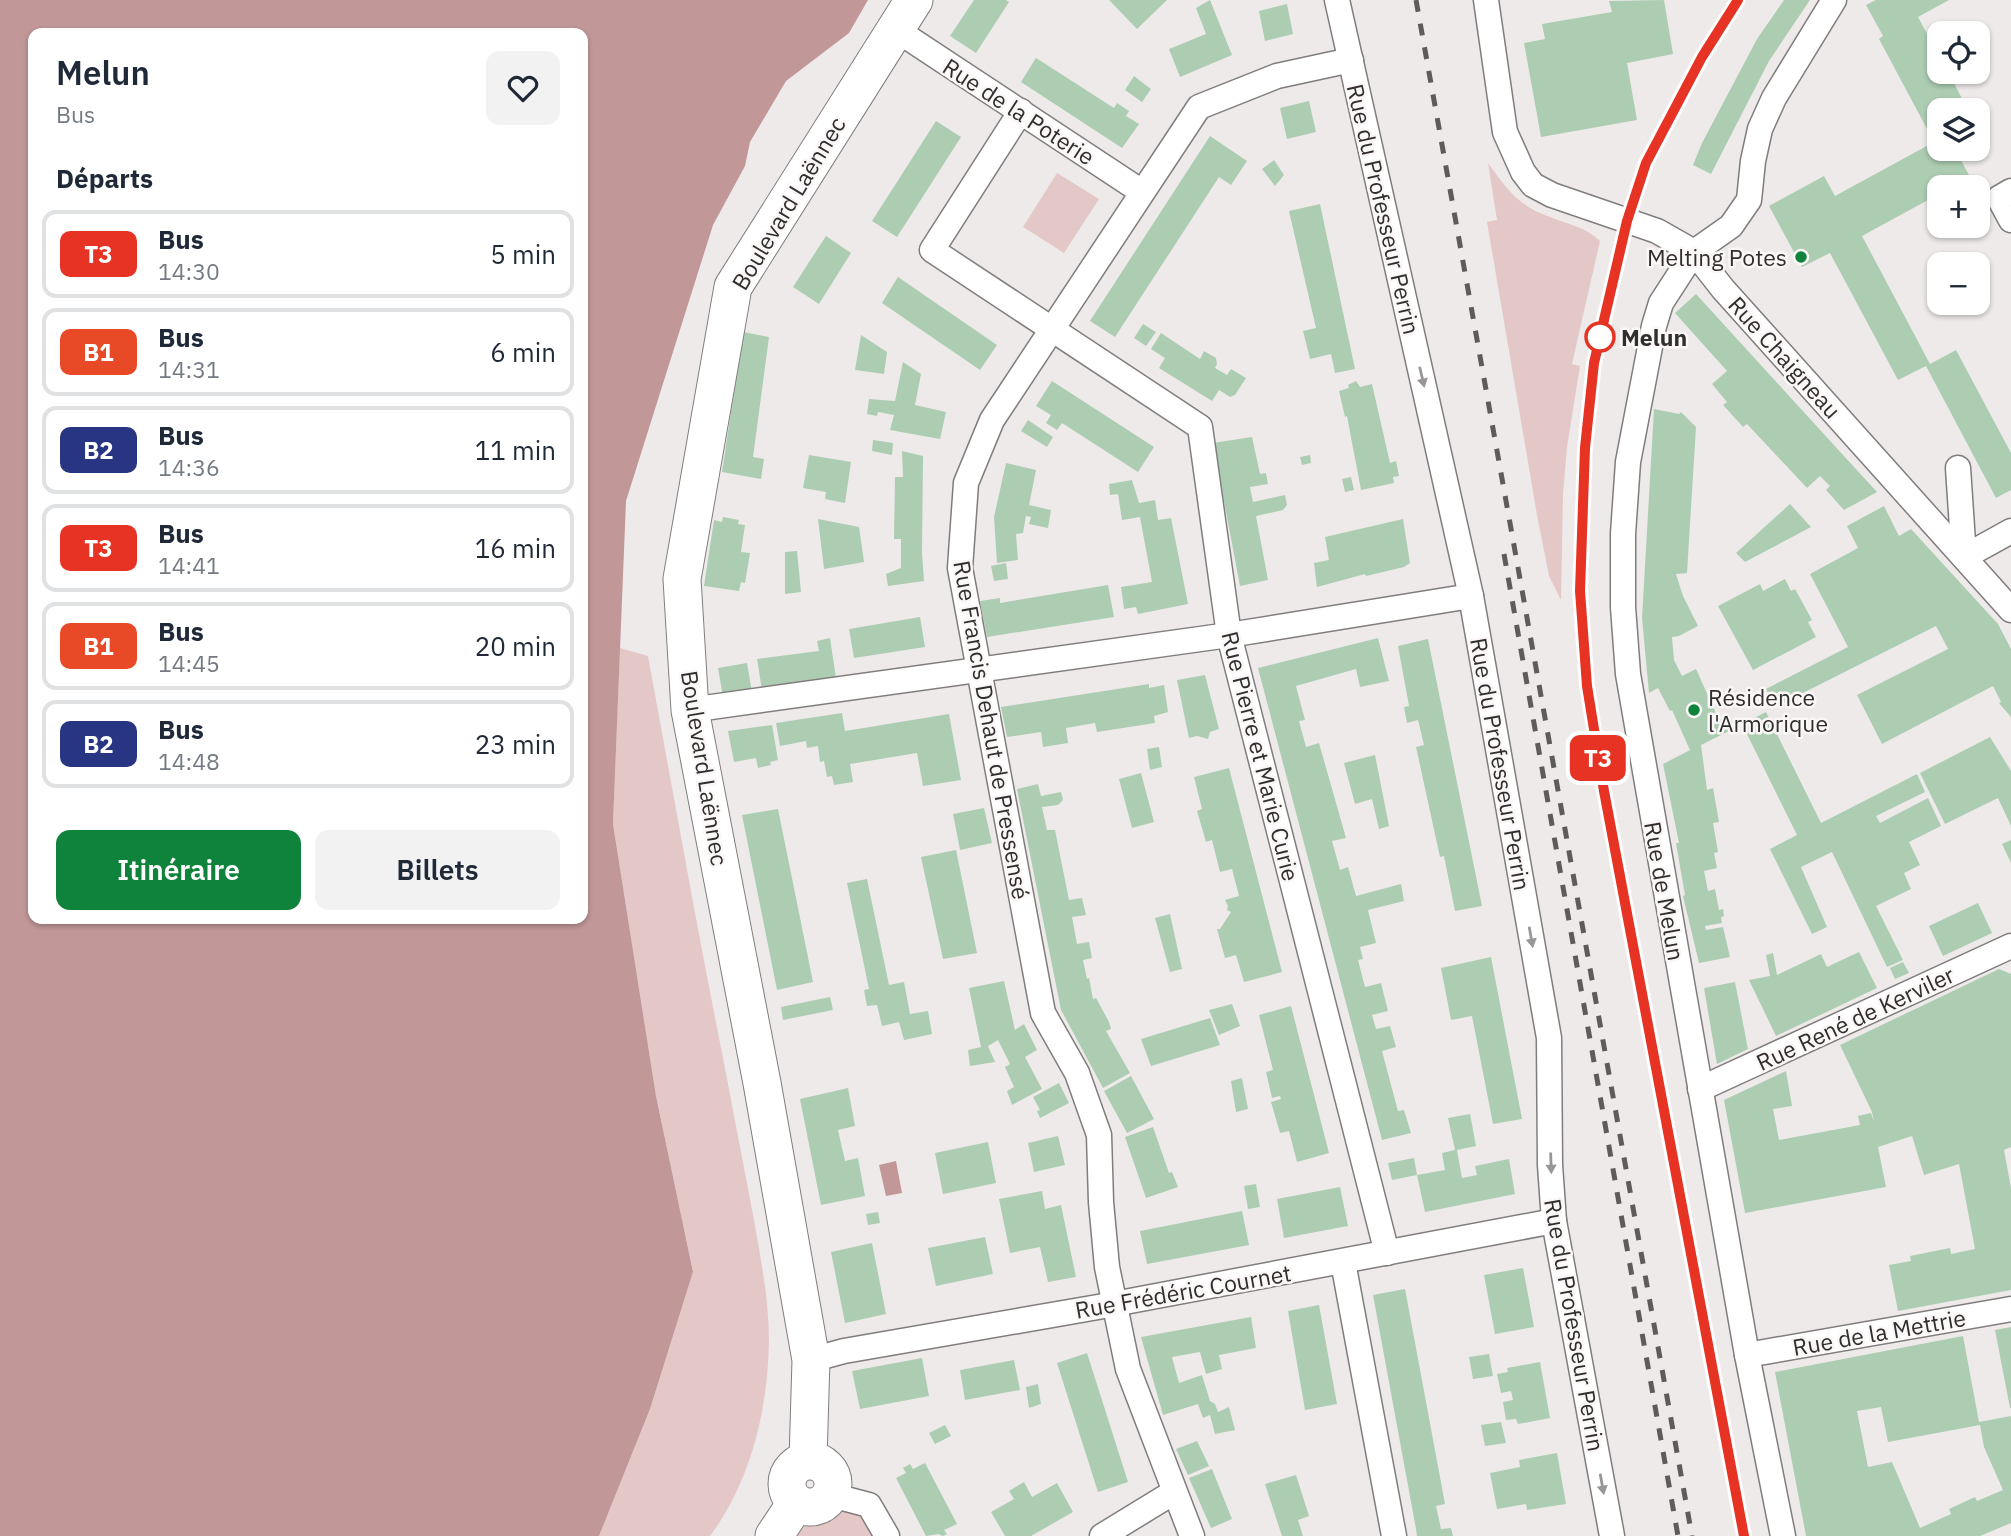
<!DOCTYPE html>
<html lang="fr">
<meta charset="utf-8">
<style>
body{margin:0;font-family:"IBM Plex Sans",sans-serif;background:#f2f2f3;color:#1f2937;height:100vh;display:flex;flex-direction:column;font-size:26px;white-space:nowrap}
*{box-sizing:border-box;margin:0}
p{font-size:23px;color:#747a83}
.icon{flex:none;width:38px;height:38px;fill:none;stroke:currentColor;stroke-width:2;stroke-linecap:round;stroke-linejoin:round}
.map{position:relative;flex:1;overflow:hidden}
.panel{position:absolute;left:28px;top:28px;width:560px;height:896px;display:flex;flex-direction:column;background:#fff;border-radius:14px;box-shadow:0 2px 5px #0004}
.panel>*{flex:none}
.badge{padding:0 14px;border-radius:10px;font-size:24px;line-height:46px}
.fabs{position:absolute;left:1927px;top:21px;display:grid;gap:14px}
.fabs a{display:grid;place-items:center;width:63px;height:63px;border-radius:14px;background:#fff;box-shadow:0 2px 5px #0004;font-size:35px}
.map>.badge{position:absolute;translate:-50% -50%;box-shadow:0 0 0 4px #fff}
h2{padding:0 28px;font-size:26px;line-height:63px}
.round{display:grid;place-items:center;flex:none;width:74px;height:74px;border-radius:14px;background:#f2f2f3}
.overview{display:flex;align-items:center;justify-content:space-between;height:119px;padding:0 28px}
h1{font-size:33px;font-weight:600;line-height:52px}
.primary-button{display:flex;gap:14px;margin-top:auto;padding:14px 28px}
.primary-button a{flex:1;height:80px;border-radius:14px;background:#0f833b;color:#fff;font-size:28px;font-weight:600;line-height:80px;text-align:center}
.primary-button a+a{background:#f2f2f3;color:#1f2937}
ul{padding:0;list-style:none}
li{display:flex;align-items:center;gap:21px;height:88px;margin:0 14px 10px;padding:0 14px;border:4px solid #e0e1e3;border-radius:14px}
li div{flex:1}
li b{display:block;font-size:26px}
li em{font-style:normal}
li .badge{min-width:77px;font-weight:700;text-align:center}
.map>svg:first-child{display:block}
</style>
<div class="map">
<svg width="2011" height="1536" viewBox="0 0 2011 1536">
<rect width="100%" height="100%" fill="#eeeaea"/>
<g fill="#e4c8c8">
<path d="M 1488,163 C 1508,190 1517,205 1550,217 C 1567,224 1586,227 1600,241 L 1572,364 L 1580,366 L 1567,447 L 1563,494 L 1561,600 L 1549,576 L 1537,515 L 1487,222 L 1497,220 Z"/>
<polygon points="1057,173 1099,199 1064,253 1023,227"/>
<path d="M 620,648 L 648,656 C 673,792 697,928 724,1063 C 734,1115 744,1168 754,1220 C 761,1260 769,1300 769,1341 C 768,1409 751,1481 710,1536 L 599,1536 L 650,1409 L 693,1272 L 656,1096 L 613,824 Z"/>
<polygon points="824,1503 869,1505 887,1536 774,1536 805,1507 815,1507"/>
</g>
<g fill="#c19798" fill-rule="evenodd">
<path d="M 0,0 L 868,0 L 849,33 L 786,81 L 750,142 L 745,166 L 713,225 L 626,501 L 613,824 L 656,1096 L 693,1272 L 650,1409 L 599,1536 L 0,1536 ZM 33,33 L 583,33 L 583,919 L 33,919 Z"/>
<polygon points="896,1161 902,1193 886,1196 879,1165"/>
</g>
<g fill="#adcdb2" fill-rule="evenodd">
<polygon points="974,0 1006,0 1009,2 976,53 950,36"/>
<polygon points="1109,0 1167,0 1137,29"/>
<polygon points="1210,0 1232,55 1180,77 1169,49 1206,34 1196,8"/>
<polygon points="1664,0 1673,54 1627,63 1637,120 1541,137 1524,43 1545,39 1542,24 1612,12 1609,1"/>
<polygon points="1784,0 1810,0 1769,61 1711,174 1693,165 1702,143 1757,39"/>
<polygon points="1876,0 1949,0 1918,17 1939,56 1939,72 1948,72 1968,110 1939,110 1939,149 1955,149 1970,177 1951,187 1939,187 1939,194 1862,236 1930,364 1956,350 2011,453 2011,490 1996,498 1926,366 1898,380 1830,253 1802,267 1769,206 1824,176 1835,196 1934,142 1879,39 1883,36 1866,5"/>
<polygon points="1287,4 1293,34 1265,41 1259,11"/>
<polygon points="1036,58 1114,108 1117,103 1129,111 1126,116 1139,124 1122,148 1021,82"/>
<polygon points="1134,76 1151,89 1142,102 1125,90"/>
<polygon points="1309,101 1316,132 1287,139 1280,108"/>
<polygon points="936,121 961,137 897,237 872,221"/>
<polygon points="1210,136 1247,161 1231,185 1219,177 1115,337 1090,321"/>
<polygon points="1274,160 1284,175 1275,186 1262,169"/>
<polygon points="1320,204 1355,369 1335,373 1331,354 1310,359 1303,331 1316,328 1289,211"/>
<polygon points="826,236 851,253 819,304 793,287"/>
<polygon points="898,277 997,345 980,370 882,303"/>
<polygon points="1696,294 1843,455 1877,492 1844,510 1826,490 1830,486 1820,476 1807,488 1747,424 1743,427 1723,405 1727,402 1712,384 1727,371 1675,313"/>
<polygon points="1143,324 1156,332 1146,346 1134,338"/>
<polygon points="743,332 769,337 753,457 764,459 761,479 722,472"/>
<polygon points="1161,333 1200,359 1204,351 1216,358 1217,364 1215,368 1227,375 1231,369 1246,378 1235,395 1230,397 1219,390 1212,401 1159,368 1165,358 1151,349"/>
<polygon points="861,335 887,352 884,374 855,370"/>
<polygon points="903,362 921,374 915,405 946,412 940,439 890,430 894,415 878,412 877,416 867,414 869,399 895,401"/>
<polygon points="1052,381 1154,447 1138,472 1062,423 1057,430 1046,423 1051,415 1036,406"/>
<polygon points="1356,381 1360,387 1372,384 1390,463 1396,461 1399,476 1393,477 1394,483 1361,490 1347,416 1345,417 1339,391 1349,388 1348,385"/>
<polygon points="1654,409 1679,414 1681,412 1696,427 1687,573 1676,574 1683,596 1698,626 1679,636 1672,637 1674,660 1682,676 1696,669 1719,720 1729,715 1735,728 1701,745 1707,790 1713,788 1719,822 1713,823 1718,852 1714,853 1717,868 1704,871 1708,891 1715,889 1719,910 1723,909 1724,916 1721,917 1722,923 1705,926 1706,930 1723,927 1730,957 1699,963 1683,896 1685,895 1676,843 1679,843 1663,764 1690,750 1672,710 1670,711 1658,688 1649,693 1642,618"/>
<polygon points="1028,420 1053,437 1047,447 1021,431"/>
<polygon points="1252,437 1260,474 1266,473 1268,484 1250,487 1253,502 1285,495 1287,505 1283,510 1256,516 1268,580 1240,586 1213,443"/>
<polygon points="873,440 893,443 892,455 872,451"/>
<polygon points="902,451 923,456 922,553 924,581 888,586 886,574 901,568 901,539 894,539 895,477 903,477"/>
<polygon points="809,455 851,462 845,503 825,499 826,492 803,488"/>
<polygon points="1310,455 1311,463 1302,465 1300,457"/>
<polygon points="1006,463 1036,470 1029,505 1051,510 1048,528 1029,524 1031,517 1026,516 1023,533 1016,534 1018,560 997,563 994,517"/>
<polygon points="1351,477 1354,490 1345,492 1342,479"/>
<polygon points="1132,480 1139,503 1155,500 1158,520 1171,518 1188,604 1138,614 1136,607 1124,609 1121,587 1152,582 1140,517 1122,520 1118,494 1110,495 1109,484"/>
<polygon points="1790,504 1811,527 1745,562 1736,553"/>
<polygon points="1884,506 1899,536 1911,529 1998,624 2011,649 2011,717 1999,703 2001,702 1993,686 1882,744 1857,695 1948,649 1936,626 1775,707 1766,689 1848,647 1810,574 1858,548 1847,526"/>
<polygon points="723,517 739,520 738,524 745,525 741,552 750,553 745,583 741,582 739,591 704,586 714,520 722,522"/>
<polygon points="818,519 859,527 864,562 824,569"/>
<polygon points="1403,519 1410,563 1404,567 1366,576 1365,574 1317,587 1314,563 1329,560 1325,537"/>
<polygon points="797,551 801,592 785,594 785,552"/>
<polygon points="1006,563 1008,579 994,581 991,566"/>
<polygon points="1785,579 1791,591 1795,589 1812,620 1808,622 1816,637 1753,670 1718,606 1760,584 1763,591"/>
<polygon points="1108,585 1114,617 987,637 980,601 1000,598 1000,603"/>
<polygon points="920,617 925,647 854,658 849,629"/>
<polygon points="830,638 836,678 762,690 757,659 819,651 817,641"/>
<polygon points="1378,638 1389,681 1360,687 1356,669 1296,686 1305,720 1299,721 1306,747 1319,743 1346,838 1332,841 1340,870 1348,867 1356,896 1401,884 1404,901 1368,910 1376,943 1360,947 1363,959 1358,960 1365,987 1381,983 1388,1011 1372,1015 1376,1029 1390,1026 1396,1047 1382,1051 1398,1111 1404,1110 1411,1133 1382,1140 1258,668"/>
<polygon points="1428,639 1482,906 1455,911 1444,856 1440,857 1416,747 1424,745 1418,720 1407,723 1404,707 1409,706 1398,646"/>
<polygon points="747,663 752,692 723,697 718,668"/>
<polygon points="1205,675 1219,729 1210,732 1208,739 1197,736 1189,738 1177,680"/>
<polygon points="1149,684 1149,688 1164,685 1168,712 1154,716 1155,723 1097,732 1095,723 1066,728 1068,743 1043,747 1041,732 1007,737 1001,707"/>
<polygon points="1766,712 1821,823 1917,774 1925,792 1876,816 1880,823 1928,798 1941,826 1909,842 1920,865 1904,873 1911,889 1876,906 1903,960 1887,967 1832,852 1801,867 1827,927 1812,934 1770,849 1797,835 1742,724"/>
<polygon points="842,713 845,731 949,714 961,780 923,786 917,753 850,764 853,782 834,785 832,776 827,777 824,761 820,762 818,746 807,748 806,741 780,746 776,723"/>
<polygon points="772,725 778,760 770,762 771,765 758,768 756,758 734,762 728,731"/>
<polygon points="1990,737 2011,771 2011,826 1998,798 1945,824 1920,773"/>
<polygon points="1159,747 1162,767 1150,770 1147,749"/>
<polygon points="1375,755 1389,826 1379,829 1372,799 1355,804 1344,763"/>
<polygon points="1229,768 1282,972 1244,982 1236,955 1225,958 1217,929 1220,929 1231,912 1227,910 1228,906 1225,900 1239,896 1232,869 1220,872 1212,840 1206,842 1197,811 1202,809 1194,777"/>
<polygon points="1141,773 1154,822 1132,828 1119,779"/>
<polygon points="1038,784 1041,796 1061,792 1063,800 1058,805 1042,807 1047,830 1055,830 1069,900 1082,898 1086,915 1072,917 1077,944 1089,942 1092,958 1083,960 1087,979 1089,978 1093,999 1096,998 1109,1022 1111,1029 1106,1031 1130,1073 1103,1088 1061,1010 1017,789"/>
<polygon points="984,808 992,843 960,850 953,814"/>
<polygon points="778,809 813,982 777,990 742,815"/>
<polygon points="2011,840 2011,863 2002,844"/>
<polygon points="956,850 977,953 943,959 921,857"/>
<polygon points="867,879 889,985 904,982 910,1014 928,1011 932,1034 904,1040 899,1022 882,1026 877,1005 867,1006 864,990 869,989 847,883"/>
<polygon points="1978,903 1992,933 1943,956 1929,926"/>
<polygon points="1170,914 1182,969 1170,972 1155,918"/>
<polygon points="1859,952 1877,988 1776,1036 1749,980 1770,976 1766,955 1773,953 1777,975 1821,954 1827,967"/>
<polygon points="1491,957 1522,1119 1493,1124 1472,1016 1451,1020 1441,968"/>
<polygon points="1903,962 1909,973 1895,979 1890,968"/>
<polygon points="1999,969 2011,974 2011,1147 2004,1150 2011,1188 2011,1290 1898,1311 1889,1265 1911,1261 1910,1256 1950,1248 1951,1254 1975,1249 1959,1164 1924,1175 1912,1136 1878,1147 1886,1187 1745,1213 1724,1100 1786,1071 1792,1106 1773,1109 1779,1140 1860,1125 1858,1116 1871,1113 1874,1122 1872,1112 1840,1045"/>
<polygon points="1004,981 1015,1030 1024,1024 1037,1050 1025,1057 1042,1089 1012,1105 1007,1091 1014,1087 1005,1067 1010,1064 998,1040 988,1046 995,1062 970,1066 968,1050 981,1047 969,988"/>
<polygon points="1735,982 1748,1049 1717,1064 1704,988"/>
<polygon points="830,997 833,1010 783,1020 781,1007"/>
<polygon points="1232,1004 1240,1026 1219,1035 1209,1010"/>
<polygon points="1291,1006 1329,1153 1297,1162 1289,1131 1280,1133 1271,1102 1281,1099 1280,1096 1272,1098 1266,1072 1273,1070 1259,1015"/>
<polygon points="1210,1018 1220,1045 1151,1066 1141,1039"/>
<polygon points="1131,1076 1154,1119 1127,1133 1104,1091"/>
<polygon points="1242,1078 1248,1109 1236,1112 1231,1081"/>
<polygon points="1059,1083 1069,1103 1040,1118 1037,1111 1040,1110 1033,1097"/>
<polygon points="848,1088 855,1126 838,1130 845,1161 858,1158 865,1196 821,1205 800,1099"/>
<polygon points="1470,1114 1476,1146 1457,1150 1462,1178 1477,1175 1475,1166 1509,1159 1515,1194 1425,1212 1417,1175 1445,1170 1442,1153 1455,1150 1448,1118"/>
<polygon points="1153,1127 1169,1173 1172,1172 1178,1187 1146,1198 1125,1137"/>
<polygon points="1058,1136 1065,1165 1034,1172 1028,1143"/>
<polygon points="988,1142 996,1183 943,1194 935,1153"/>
<polygon points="1414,1158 1417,1175 1392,1180 1388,1163"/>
<polygon points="1256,1184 1260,1207 1248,1209 1244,1186"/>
<polygon points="1340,1187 1348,1226 1284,1238 1277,1199"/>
<polygon points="1042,1191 1045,1209 1061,1205 1076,1277 1048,1282 1040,1247 1010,1253 999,1199"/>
<polygon points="1242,1211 1249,1245 1147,1264 1140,1231"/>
<polygon points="878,1212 880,1223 868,1225 866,1214"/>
<polygon points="985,1237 993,1274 936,1286 928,1248"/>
<polygon points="872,1243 886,1314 845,1323 831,1252"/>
<polygon points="1523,1268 1534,1327 1495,1334 1484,1275"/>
<polygon points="1405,1289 1445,1504 1436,1506 1441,1529 1451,1528 1453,1536 1417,1536 1416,1529 1373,1295"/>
<polygon points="1319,1305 1337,1404 1305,1410 1288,1311"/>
<polygon points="1251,1317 1256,1348 1219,1355 1222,1369 1206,1374 1200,1352 1172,1357 1179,1383 1202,1375 1210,1401 1215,1404 1218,1412 1229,1407 1235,1430 1215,1434 1210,1415 1203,1418 1198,1404 1163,1415 1141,1337"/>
<polygon points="2011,1327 2011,1408 2010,1408 1995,1330"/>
<path d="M 1963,1336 L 1979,1422 L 2011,1416 L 2011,1523 L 1980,1536 L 1806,1536 L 1775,1372 ZM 1881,1407 L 1888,1442 L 1980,1425 L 1984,1447 L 2003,1490 L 1977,1501 L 1975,1497 L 1949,1509 L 1951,1514 L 1920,1528 L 1892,1462 L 1868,1467 L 1857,1411 Z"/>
<polygon points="1087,1353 1128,1482 1098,1492 1057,1363"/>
<polygon points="1489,1354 1493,1376 1473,1379 1469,1357"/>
<polygon points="922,1358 929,1396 860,1409 852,1371"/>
<polygon points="1014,1360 1020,1390 965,1400 960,1370"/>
<polygon points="1540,1362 1550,1418 1518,1424 1516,1419 1506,1420 1503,1402 1513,1400 1511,1391 1501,1393 1497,1374 1508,1372 1507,1368"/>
<polygon points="1038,1384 1041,1404 1029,1408 1026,1387"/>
<polygon points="1501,1422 1506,1443 1485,1446 1481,1425"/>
<polygon points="945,1425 951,1436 935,1444 929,1433"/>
<polygon points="1197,1441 1209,1466 1188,1475 1176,1449"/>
<polygon points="1557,1453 1566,1504 1527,1510 1526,1504 1497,1509 1490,1473 1520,1467 1519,1460"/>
<polygon points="925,1463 957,1524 944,1530 947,1534 943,1536 938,1534 926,1536 896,1478 906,1473 903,1468 910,1464 913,1469"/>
<polygon points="1212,1469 1232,1519 1211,1528 1189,1478"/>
<polygon points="1296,1475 1309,1516 1298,1520 1303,1536 1282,1536 1265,1484"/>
<polygon points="1024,1482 1032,1497 1057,1483 1073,1512 1031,1536 1005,1536 991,1512 1014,1499 1009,1491"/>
</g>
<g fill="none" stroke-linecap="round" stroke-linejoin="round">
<g stroke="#817d7d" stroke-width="15">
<polyline id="lane" points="1738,0 1702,57 1646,163 1627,221 1594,363 1585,448 1580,591 1587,686 1604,791 1744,1536"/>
</g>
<g stroke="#817d7d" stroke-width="27">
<g id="street">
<polyline points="1337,0 1471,596 1549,1038 1550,1165 1554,1221 1612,1536"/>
<polyline points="1486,0 1505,132 1523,172 1533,185 1552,195 1657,231 1694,252 1723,289 2011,610"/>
<polyline points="895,29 1142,192"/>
<polyline points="1021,111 932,250 1200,427 1229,635 1387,1253"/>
<polyline points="2011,191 1999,198 2011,220"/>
<polyline points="1958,468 1964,557 2011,531"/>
<polyline points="690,710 1229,635 1471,596"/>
<polyline points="1700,1089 2011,946"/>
<polyline points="1343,1262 1394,1536"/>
<polyline points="1747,1355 2011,1309"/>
<polyline points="811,1360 844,1351 1098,1307 1554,1221"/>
<polyline points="831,1495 869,1505 887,1536"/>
<polyline points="1102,1536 1174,1492"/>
<polyline points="1192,1536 1128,1369 1107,1267 1101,1202 1099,1135 1077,1073 1043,1013 960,568 966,483 992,420 1199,107 1277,76 1351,60"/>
<polyline points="1783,1536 1747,1355 1628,674 1623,607 1623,534 1628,462 1654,326 1661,303 1694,252 1731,226 1749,200 1753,161 1760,129 1774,98 1834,0"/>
</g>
</g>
<g stroke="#817d7d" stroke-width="39">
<g id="secondary">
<polyline points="808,1460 811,1360 762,1083 690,710 682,579 733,287 914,0"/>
<circle cx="810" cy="1484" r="23"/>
<polyline points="774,1536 796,1503"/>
</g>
</g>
<use href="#lane" stroke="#fff" stroke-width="12"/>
<use href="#street" stroke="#fff" stroke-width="24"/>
<use href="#secondary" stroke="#fff" stroke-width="37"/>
<g stroke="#5d5b5b" stroke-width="5" stroke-dasharray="12 12" stroke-linecap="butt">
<polyline points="1416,0 1692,1536"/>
<polyline points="1504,554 1678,1536"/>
</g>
</g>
<defs><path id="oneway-solid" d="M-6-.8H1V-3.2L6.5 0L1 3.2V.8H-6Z" transform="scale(1.75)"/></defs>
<g fill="#989696">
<use href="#oneway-solid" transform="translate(1422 377) rotate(77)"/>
<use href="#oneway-solid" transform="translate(1531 937) rotate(80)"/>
<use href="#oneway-solid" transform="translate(1551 1163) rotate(88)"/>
<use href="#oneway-solid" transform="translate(1602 1484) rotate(80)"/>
</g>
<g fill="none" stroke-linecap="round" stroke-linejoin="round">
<g stroke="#fff" stroke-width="16">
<polyline id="line" points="1738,0 1702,57 1646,163 1627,221 1594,363 1585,448 1580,591 1587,686 1604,791 1744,1536"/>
</g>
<use href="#line" stroke="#e63323" stroke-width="10"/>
</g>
<g fill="#0f833b" stroke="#fbf7f7" stroke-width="2.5">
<circle cx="1801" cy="257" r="7"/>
<circle cx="1694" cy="710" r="7"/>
</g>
<circle fill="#fff" stroke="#e63323" stroke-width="3.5" cx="1600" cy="337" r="14"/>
<g text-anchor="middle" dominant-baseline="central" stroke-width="5" stroke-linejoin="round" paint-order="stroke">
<g font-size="23" fill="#302e2e" stroke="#fbf7f7">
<text transform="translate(1019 111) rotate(33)">Rue de la Poterie</text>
<text transform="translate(788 203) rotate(-59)">Boulevard Laënnec</text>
<text transform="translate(1384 209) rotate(77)">Rue du Professeur Perrin</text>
<text transform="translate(1785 357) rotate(48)">Rue Chaigneau</text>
<text transform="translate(992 730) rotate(80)">Rue Francis Dehaut de Pressensé</text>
<text transform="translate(1261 756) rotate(76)">Rue Pierre et Marie Curie</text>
<text transform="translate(1501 764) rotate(80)">Rue du Professeur Perrin</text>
<text transform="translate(705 768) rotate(81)">Boulevard Laënnec</text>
<text transform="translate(1665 891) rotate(80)">Rue de Melun</text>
<text transform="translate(1855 1018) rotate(-25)">Rue René de Kerviler</text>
<text transform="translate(1183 1291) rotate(-10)">Rue Frédéric Cournet</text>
<text transform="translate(1575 1325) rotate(80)">Rue du Professeur Perrin</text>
<text transform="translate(1879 1332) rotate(-10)">Rue de la Mettrie</text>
</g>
<g font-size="23" fill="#302e2e" stroke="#fbf7f7" text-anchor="end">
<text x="1787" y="257">Melting Potes</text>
<text x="1708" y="697" text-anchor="start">Résidence<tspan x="1708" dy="26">l'Armorique</tspan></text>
</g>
<g font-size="23" font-weight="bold" fill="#302e2e" stroke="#fbf7f7" text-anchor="start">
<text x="1621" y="337">Melun</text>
</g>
</g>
</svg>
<div class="fabs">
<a><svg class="icon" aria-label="locate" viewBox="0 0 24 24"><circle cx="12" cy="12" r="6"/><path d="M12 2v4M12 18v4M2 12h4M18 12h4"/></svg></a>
<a><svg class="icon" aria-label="layers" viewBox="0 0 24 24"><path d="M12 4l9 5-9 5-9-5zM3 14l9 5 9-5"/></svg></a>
<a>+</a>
<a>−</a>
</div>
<b class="badge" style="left:1598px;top:758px;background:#e63323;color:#fff">T3</b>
<section class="panel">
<div class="overview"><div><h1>Melun</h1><p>Bus</p></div><a class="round"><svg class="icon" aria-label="heart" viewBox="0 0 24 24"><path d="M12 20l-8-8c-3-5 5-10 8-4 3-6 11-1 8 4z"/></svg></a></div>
<h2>Départs</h2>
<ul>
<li><span class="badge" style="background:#e63323;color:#fff">T3</span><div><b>Bus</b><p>14:30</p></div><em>5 min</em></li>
<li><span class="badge" style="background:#e84927;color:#fff">B1</span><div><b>Bus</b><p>14:31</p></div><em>6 min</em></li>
<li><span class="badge" style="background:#283583;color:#fff">B2</span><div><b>Bus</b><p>14:36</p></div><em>11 min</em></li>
<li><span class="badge" style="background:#e63323;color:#fff">T3</span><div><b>Bus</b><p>14:41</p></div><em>16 min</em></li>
<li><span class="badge" style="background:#e84927;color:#fff">B1</span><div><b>Bus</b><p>14:45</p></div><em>20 min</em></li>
<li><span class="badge" style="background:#283583;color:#fff">B2</span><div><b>Bus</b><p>14:48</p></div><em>23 min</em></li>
</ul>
<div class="primary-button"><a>Itinéraire</a><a>Billets</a></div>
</section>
</div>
